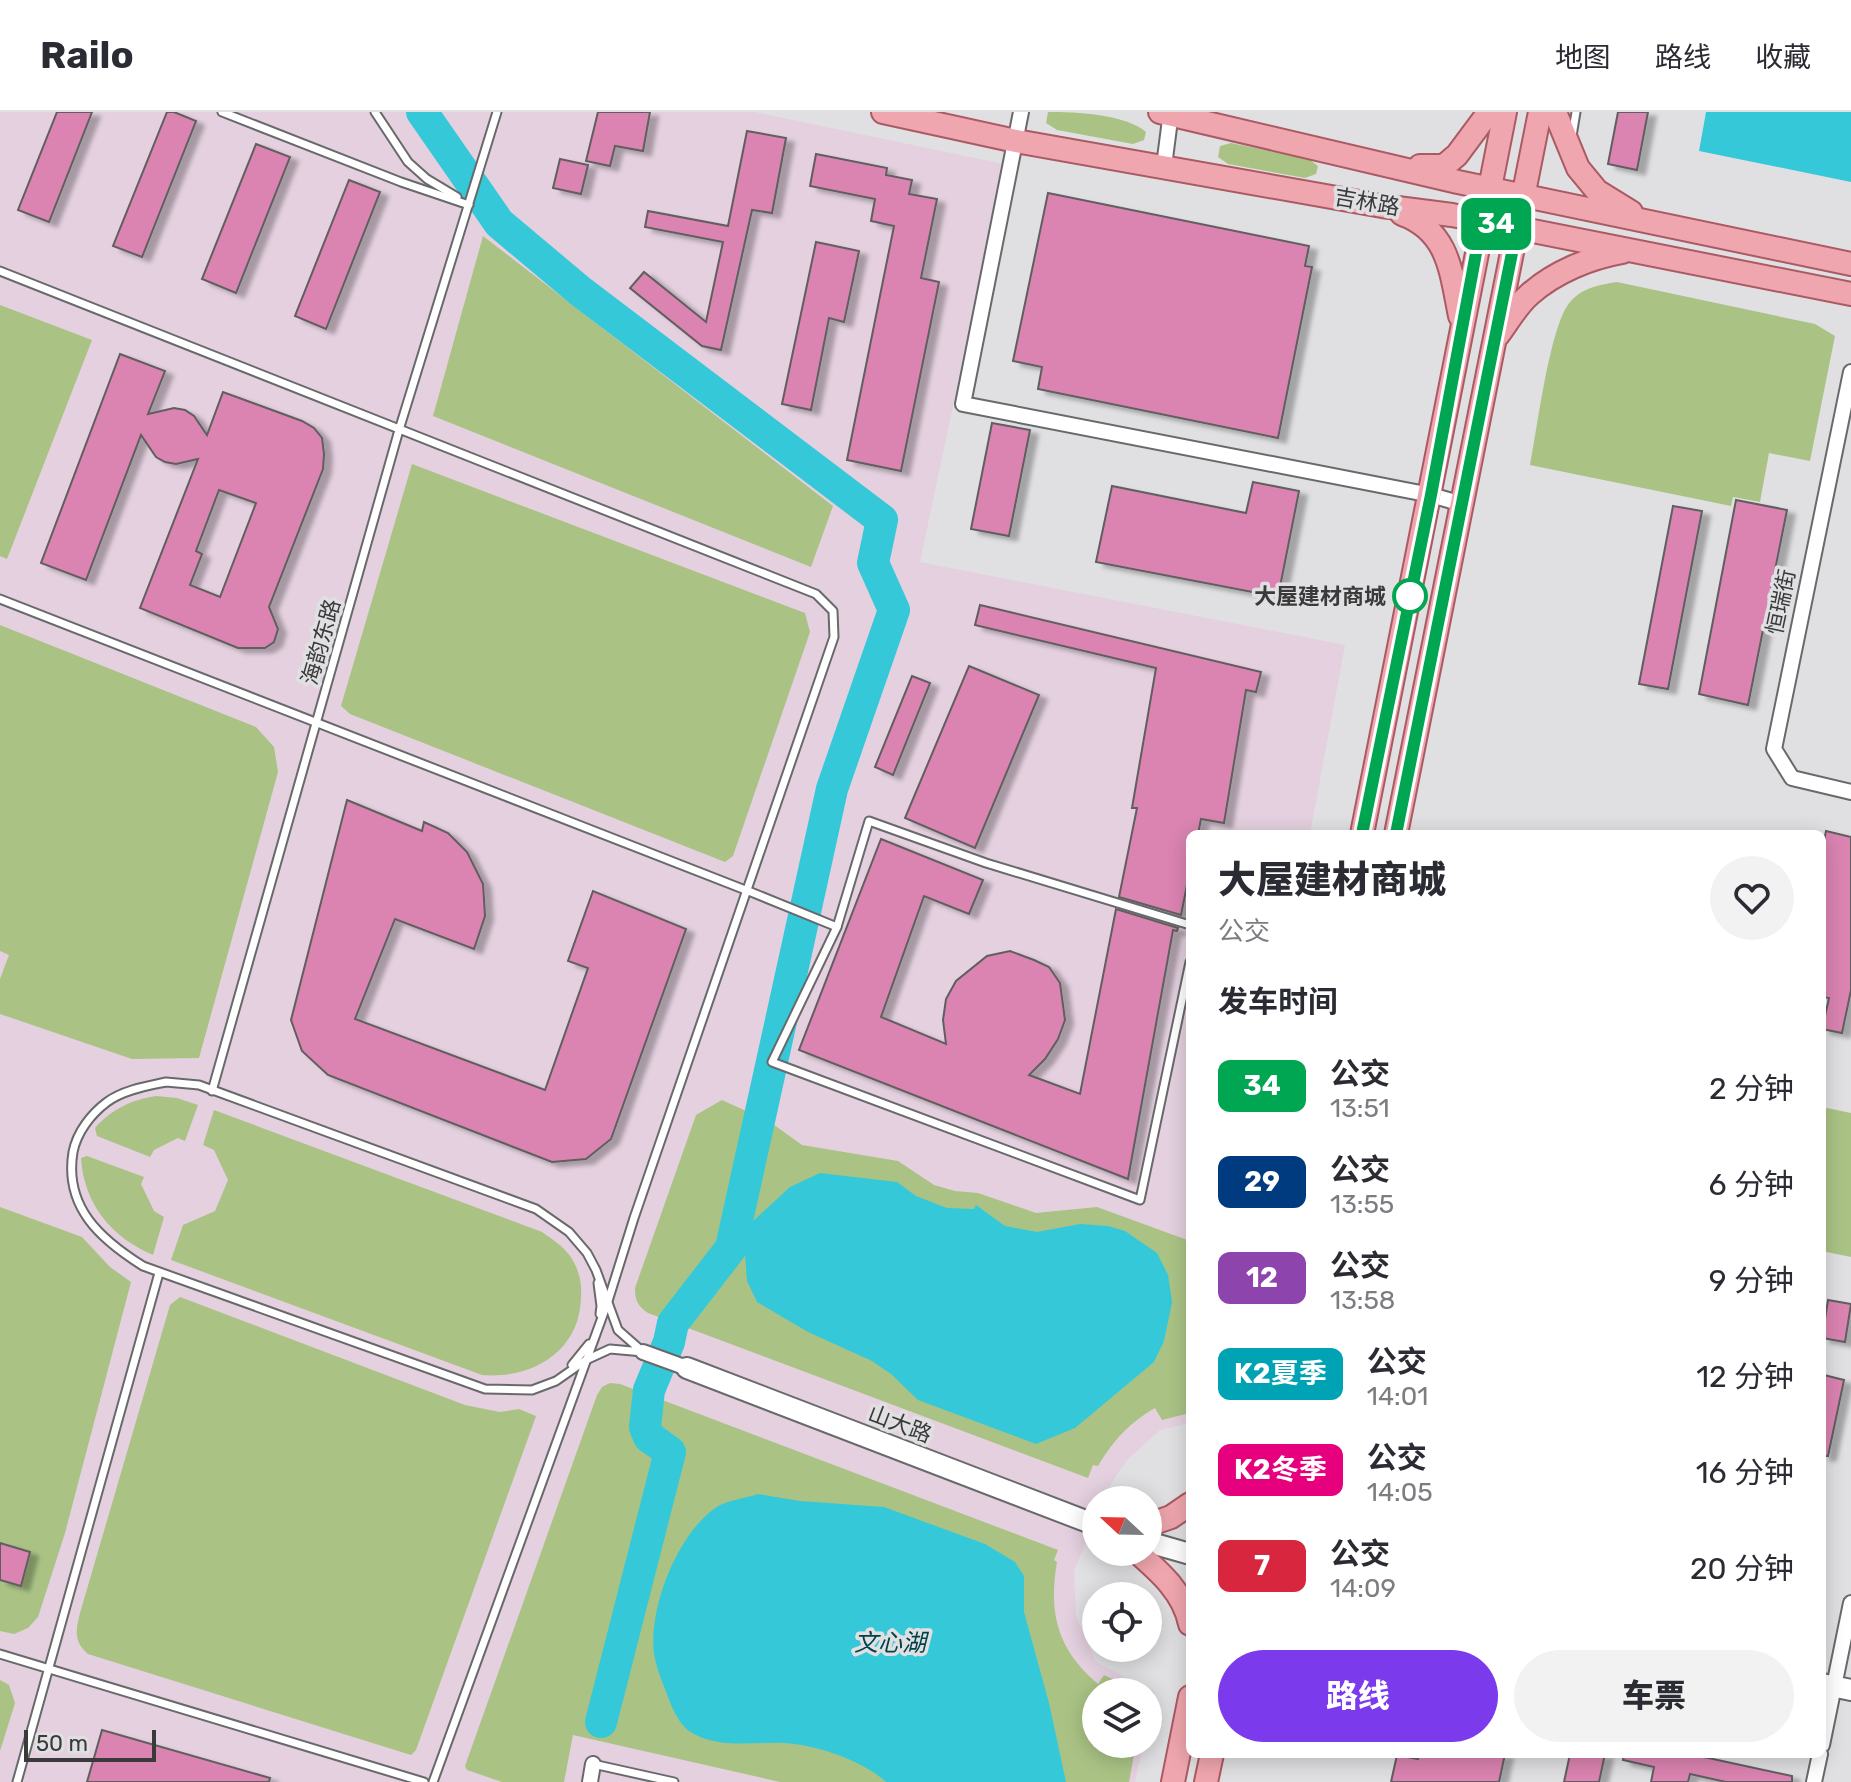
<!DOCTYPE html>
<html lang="zh">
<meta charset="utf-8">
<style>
body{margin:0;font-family:Rubik,"Noto Sans SC",sans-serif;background:#f2f2f3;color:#2b2b33;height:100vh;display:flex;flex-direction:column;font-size:30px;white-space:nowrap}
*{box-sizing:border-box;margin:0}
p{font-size:26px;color:#7c7c81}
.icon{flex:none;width:44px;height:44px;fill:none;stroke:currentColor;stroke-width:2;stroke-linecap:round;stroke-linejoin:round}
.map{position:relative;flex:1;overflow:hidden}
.panel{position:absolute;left:1186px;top:718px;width:640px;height:928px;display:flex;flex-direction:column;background:#fff;border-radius:12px;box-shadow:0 4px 20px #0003}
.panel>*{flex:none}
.badge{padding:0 16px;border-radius:12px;font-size:28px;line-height:52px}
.needle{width:52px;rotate:292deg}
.controls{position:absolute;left:1082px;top:1374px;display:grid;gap:16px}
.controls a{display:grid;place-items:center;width:80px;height:80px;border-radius:50%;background:#fff;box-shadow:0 4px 20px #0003;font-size:40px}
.scale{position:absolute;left:24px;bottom:20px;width:132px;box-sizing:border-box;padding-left:8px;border:4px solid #3a3a3b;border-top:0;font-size:22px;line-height:28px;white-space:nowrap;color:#3a3a3b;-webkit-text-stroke:6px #e0e0e3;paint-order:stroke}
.map>.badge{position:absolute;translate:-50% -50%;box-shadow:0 0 0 4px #fff}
h2{padding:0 32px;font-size:30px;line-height:72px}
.round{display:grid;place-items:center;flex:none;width:84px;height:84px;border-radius:42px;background:#f2f2f3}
.head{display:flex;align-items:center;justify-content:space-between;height:136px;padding:0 32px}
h1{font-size:38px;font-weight:800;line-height:60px}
.primary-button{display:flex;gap:16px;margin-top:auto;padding:16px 32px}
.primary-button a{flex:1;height:92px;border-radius:48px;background:#7c3aed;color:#fff;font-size:32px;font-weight:800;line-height:92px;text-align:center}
.primary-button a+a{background:#f2f2f3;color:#2b2b33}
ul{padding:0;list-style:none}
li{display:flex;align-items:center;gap:24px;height:96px;padding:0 32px}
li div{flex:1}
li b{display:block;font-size:30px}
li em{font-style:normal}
li .badge{min-width:88px;font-weight:700;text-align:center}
header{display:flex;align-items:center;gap:48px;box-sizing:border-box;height:112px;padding:0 40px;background:#fff;border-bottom:2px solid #e1e1e2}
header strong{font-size:38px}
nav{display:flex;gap:44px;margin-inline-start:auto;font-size:28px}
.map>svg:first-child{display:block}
</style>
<header>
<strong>Railo</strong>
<nav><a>地图</a><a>路线</a><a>收藏</a></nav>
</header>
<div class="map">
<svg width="1851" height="1670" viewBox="0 0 1851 1670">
<defs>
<filter id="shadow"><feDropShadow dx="8" dy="4.5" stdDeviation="2" flood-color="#0004"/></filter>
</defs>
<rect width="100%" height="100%" fill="#e0e0e3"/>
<polygon fill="#e4d0df" points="0,0 755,0 1004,52 920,450 1345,533 1310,722 1190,722 1190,1311 1160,1318 1126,1349 1112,1370 1104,1388 1096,1388 1096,1407 1074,1459 1076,1504 1096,1550 1155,1580 1148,1611 1148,1580 1096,1580 1096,1632 1143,1632 1135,1670 0,1670"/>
<g fill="#aac385">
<path d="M 1048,0 C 1076,0 1125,2 1146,20 L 1144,28 L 1133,32 L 1057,18 L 1046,11 Z"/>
<polygon points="1231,31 1309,47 1318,54 1316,62 1305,66 1228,52 1218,45 1220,34"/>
<polygon points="483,124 833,394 811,455 433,304"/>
<path d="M 1617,170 L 1815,212 L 1835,224 L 1810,349 L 1769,341 L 1760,390 L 1733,385 L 1731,394 L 1530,353 C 1537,319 1550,210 1571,189 C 1584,175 1599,173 1617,170 Z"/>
<polygon points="0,193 92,228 7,447 0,444"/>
<polygon points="412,352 805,501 810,520 733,744 725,750 350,602 341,594"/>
<polygon points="0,513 256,615 274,635 278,660 199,946 132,947 0,902 0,867 9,843 0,839"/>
<path d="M 156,984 L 177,986 L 198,993 L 185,1029 L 178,1026 L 154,1038 L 150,1045 L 97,1024 L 95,1016 C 112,997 131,988 156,984 Z"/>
<path d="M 722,988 L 770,1010 L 802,1033 L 898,1049 L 934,1073 L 955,1079 L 978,1081 L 1036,1101 L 1097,1095 L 1190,1129 L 1190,1301 L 1162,1308 L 1155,1296 C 1129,1311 1113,1329 1098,1354 L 1093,1353 L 1088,1366 L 648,1201 C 638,1194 635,1189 635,1176 L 696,1003 Z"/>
<polygon points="1822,995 1851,1001 1851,1145 1822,1139"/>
<path d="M 214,998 L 542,1120 C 552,1127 563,1134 570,1144 C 579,1157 582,1170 581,1185 C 580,1240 532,1267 482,1263 L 171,1148 L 183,1113 L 215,1099 L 228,1068 L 214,1038 L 203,1033 Z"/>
<path d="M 87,1044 L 144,1065 L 141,1072 L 154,1099 L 164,1105 L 153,1143 C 111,1125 84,1092 81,1046 Z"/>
<polygon points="0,1095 82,1125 110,1155 131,1170 65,1421 38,1505 28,1516 14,1522 0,1519"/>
<path d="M 180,1185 L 465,1293 L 500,1300 L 519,1297 L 536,1304 L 416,1638 L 411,1643 L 88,1542 C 73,1529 76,1518 80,1501 L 170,1193 Z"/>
<path d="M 610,1271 L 620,1272 L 1058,1438 L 1054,1448 L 1057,1450 C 1048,1502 1058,1538 1098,1572 L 1104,1563 L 1140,1580 L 1096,1580 L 1096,1632 L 1136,1632 L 1129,1670 L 780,1670 L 573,1623 L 564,1670 L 502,1670 L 467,1658 L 465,1654 L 597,1283 L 602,1275 Z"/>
<polygon points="0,1568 9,1573 15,1591 0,1639"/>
</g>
<g fill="#35c8d9">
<polygon points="1706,0 1851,0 1851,70 1699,39"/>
<polygon points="820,1061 897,1070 916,1084 947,1096 974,1097 976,1093 1005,1114 1037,1120 1080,1112 1108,1114 1125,1119 1157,1141 1168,1163 1172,1190 1164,1229 1154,1250 1075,1316 1036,1332 918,1288 891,1262 872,1249 808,1220 757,1190 747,1169 744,1128 752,1110 790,1075"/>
<path d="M 758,1382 L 800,1389 L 884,1395 L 985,1432 L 1015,1450 L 1024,1464 L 1024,1500 L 1049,1591 L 1066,1670 L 886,1670 C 861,1647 806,1629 772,1631 C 747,1631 718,1635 694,1622 C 678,1614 671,1593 665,1577 C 660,1565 656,1554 654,1542 C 648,1496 678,1420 717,1395 C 728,1388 746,1386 758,1382 Z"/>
</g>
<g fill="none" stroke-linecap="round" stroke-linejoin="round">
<polyline stroke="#35c8d9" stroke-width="32" points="422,0 499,111 580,179 882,408 873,451 894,498 832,677 731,1136 673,1211 669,1230 649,1278 645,1315 649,1325 670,1340 601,1610"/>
</g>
<g fill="#db84b1" stroke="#615e5f" stroke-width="2" fill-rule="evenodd" filter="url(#shadow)">
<polygon points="57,0 92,0 49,110 18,98"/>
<polygon points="167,0 174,0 196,9 142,145 113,134"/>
<polygon points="598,0 650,0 643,39 615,34 610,54 586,49"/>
<polygon points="1618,0 1648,0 1637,58 1608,52"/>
<polygon points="747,19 786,26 772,101 752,98 721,238 702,234 630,176 644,160 706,210 723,130 645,115 648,99 728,114"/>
<polygon points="256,32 290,45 236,181 202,167"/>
<polygon points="816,42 887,56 886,63 912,68 909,82 937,87 921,166 939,170 901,359 847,348 894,114 871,109 875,87 810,74"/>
<polygon points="560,47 588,53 581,82 553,76"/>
<polygon points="349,68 380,80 326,217 295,204"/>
<polygon points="1048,81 1309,134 1305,154 1312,155 1278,326 1038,277 1042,255 1013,249"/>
<polygon points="816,130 859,139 844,210 829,206 811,298 782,292"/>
<path d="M 120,242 L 165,259 L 148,302 L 174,296 L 185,298 L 194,304 L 207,323 L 223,280 L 302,309 L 314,316 L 322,326 L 324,342 L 323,357 L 269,495 L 278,517 L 274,530 L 265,536 L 238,536 L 140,496 L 198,347 L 176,352 L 165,350 L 156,345 L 141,323 L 86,468 L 41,451 ZM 219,378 L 256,391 L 220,485 L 190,473 L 202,442 L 196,439 Z"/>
<polygon points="992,311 1030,318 1009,424 971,417"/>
<polygon points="1253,370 1299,379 1278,485 1096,450 1112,374 1246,401"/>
<polygon points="1736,388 1787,398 1748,593 1699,582"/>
<polygon points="1673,394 1702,399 1668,577 1639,572"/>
<polygon points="980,493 1261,560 1256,580 1246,578 1224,711 1201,707 1198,722 1190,722 1190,758 1181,803 1119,785 1137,696 1132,696 1156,556 975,513"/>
<polygon points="969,554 1039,583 975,736 905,706"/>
<polygon points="912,564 930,571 893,663 875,655"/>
<polygon points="347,688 422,719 424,710 448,721 467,740 483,772 485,804 474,837 395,807 355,907 545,978 588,856 568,849 593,779 686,817 611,1027 586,1047 552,1050 328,963 302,939 291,908"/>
<polygon points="1826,719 1851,725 1851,878 1842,921 1822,917 1829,886 1822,885 1822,738"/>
<polygon points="881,727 983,768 969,802 924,784 881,905 946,932 943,908 946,887 956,869 987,844 1010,839 1034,848 1049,855 1060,871 1065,908 1058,927 1045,947 1029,963 1080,982 1116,797 1178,816 1177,819 1173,818 1128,1067 799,938"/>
<polygon points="1828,1188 1851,1192 1845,1230 1822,1226"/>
<polygon points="1824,1263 1844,1268 1828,1344 1822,1344 1822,1274"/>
<polygon points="0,1431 30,1440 21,1474 0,1468"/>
<polygon points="102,1618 270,1666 269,1670 87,1670"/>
<polygon points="1418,1642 1505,1642 1499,1670 1391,1670 1397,1643 1418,1647"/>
<polygon points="1570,1642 1605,1642 1599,1670 1564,1670"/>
<polygon points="1624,1642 1690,1642 1792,1664 1792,1670 1726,1670 1690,1662 1688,1670 1651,1670 1654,1655 1623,1648"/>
</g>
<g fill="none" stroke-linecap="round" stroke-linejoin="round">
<g stroke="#68696b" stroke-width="11">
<g id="lane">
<polyline points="222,0 401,70 469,93"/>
<polyline points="375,0 408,50 427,67 457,85"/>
<polyline points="1572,24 1576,0"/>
<polyline points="0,159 816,482 833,499 834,525 634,1106 608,1189 433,1670"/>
<polyline points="0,487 748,779"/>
<polyline points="746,778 837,815"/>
<polyline points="1190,813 986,751 869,709 837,815 772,950 1140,1088 1190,850"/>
<path d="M 166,970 L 199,973 L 536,1097 L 569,1120 L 587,1141 L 596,1158 L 618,1218 L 643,1240 L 610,1237 L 586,1248 L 556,1269 L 532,1278 L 485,1277 L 143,1154 C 100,1127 64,1095 73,1040 C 77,1020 91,1002 107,990 C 123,978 147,974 166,970 Z"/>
<polyline points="212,979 399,318 497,0"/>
<polyline points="598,1171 601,1194 600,1202"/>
<polyline points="572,1253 589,1232"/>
<polyline points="0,1542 424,1670"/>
<polyline points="593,1652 674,1670"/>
<polyline points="17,1670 159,1161"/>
</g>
</g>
<g stroke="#68696b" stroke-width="18">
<g id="street">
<polyline points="1021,0 963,292 1431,383 1462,392"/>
<polyline points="1164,54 1171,0"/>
<polyline points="1851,260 1774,637 1792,666 1851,680"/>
<polyline points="643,1240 687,1256"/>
<polyline points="1822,1633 1851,1491"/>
<polyline points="590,1670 593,1652"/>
<polyline points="1814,1670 1820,1642"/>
</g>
</g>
<g stroke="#68696b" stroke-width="24">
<g id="secondary">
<polyline points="687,1256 1096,1413"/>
<polyline points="1148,1430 1190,1442"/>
<polyline points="1822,1572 1851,1578"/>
</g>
</g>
<g stroke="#aa5a63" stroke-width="26">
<g id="primary">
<polyline points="883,0 1016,29 1382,94 1452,103 1851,182"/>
<polyline points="1160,0 1458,70 1851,152"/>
<polyline points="1555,0 1578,56 1597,79 1631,100"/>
<polyline points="1420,54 1444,54 1457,43 1489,0"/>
<path d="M 1402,102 C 1449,119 1451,160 1460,204"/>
<path d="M 1498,223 C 1508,210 1517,193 1530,182 C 1555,160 1589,146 1622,140"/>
<polyline points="1362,722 1505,0"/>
<polyline points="1396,722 1540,0"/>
<polyline points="1148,1413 1171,1405 1190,1392"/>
<path d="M 1137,1440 C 1160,1460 1184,1481 1190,1512"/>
<polyline points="1173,1670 1190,1585"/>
<polyline points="1206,1670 1212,1642"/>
</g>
</g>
<use href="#lane" stroke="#fff" stroke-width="7"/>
<use href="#street" stroke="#fff" stroke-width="14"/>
<use href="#secondary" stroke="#fff" stroke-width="20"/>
<use href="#primary" stroke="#f0a6ae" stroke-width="22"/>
</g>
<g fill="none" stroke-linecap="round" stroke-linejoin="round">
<g stroke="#fff" stroke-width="18">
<polyline id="line" points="1362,722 1431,383 1482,109 1517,116 1396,722"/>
</g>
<use href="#line" stroke="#00a651" stroke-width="12"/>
</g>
<circle fill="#fff" stroke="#00a651" stroke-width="4" cx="1410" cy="484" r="16"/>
<g text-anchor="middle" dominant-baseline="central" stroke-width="7" stroke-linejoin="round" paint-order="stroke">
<g font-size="22" fill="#3a3a3b" stroke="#e0e0e3">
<text transform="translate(1367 90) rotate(10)">吉林路</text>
<text transform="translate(1781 490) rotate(-78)">恒瑞街</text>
<text transform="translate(321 530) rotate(-74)">海韵东路</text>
<text transform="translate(900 1312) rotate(21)">山大路</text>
</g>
<g font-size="22" font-weight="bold" fill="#3a3a3b" stroke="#e0e0e3" text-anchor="end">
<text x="1386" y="484">大屋建材商城</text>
</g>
<g font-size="24" font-style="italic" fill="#004249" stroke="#e0e0e3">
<text x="890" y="1531">文心湖</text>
</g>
</g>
</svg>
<div class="controls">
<a><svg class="needle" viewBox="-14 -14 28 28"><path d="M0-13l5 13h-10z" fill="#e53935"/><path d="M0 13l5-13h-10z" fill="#7c7c81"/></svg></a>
<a><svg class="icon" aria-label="locate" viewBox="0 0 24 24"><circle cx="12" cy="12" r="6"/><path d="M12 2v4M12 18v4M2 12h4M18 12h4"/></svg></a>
<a><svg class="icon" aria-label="layers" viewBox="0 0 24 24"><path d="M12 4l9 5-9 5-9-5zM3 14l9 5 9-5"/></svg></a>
</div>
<div class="scale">50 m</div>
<b class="badge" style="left:1496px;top:112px;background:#00a651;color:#fff">34</b>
<section class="panel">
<div class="head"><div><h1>大屋建材商城</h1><p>公交</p></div><a class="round"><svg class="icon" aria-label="heart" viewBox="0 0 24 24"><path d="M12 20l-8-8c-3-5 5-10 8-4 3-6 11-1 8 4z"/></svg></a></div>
<h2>发车时间</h2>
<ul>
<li><span class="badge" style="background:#00a651;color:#fff">34</span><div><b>公交</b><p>13:51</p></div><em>2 分钟</em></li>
<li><span class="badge" style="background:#003b80;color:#fff">29</span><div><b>公交</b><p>13:55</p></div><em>6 分钟</em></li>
<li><span class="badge" style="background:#8e44ad;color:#fff">12</span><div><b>公交</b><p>13:58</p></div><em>9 分钟</em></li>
<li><span class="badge" style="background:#00a3b4;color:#fff">K2夏季</span><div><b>公交</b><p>14:01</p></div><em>12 分钟</em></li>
<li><span class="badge" style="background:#e6007e;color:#fff">K2冬季</span><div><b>公交</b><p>14:05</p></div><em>16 分钟</em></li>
<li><span class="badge" style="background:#d7263d;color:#fff">7</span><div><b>公交</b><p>14:09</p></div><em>20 分钟</em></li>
</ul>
<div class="primary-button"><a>路线</a><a>车票</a></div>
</section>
</div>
